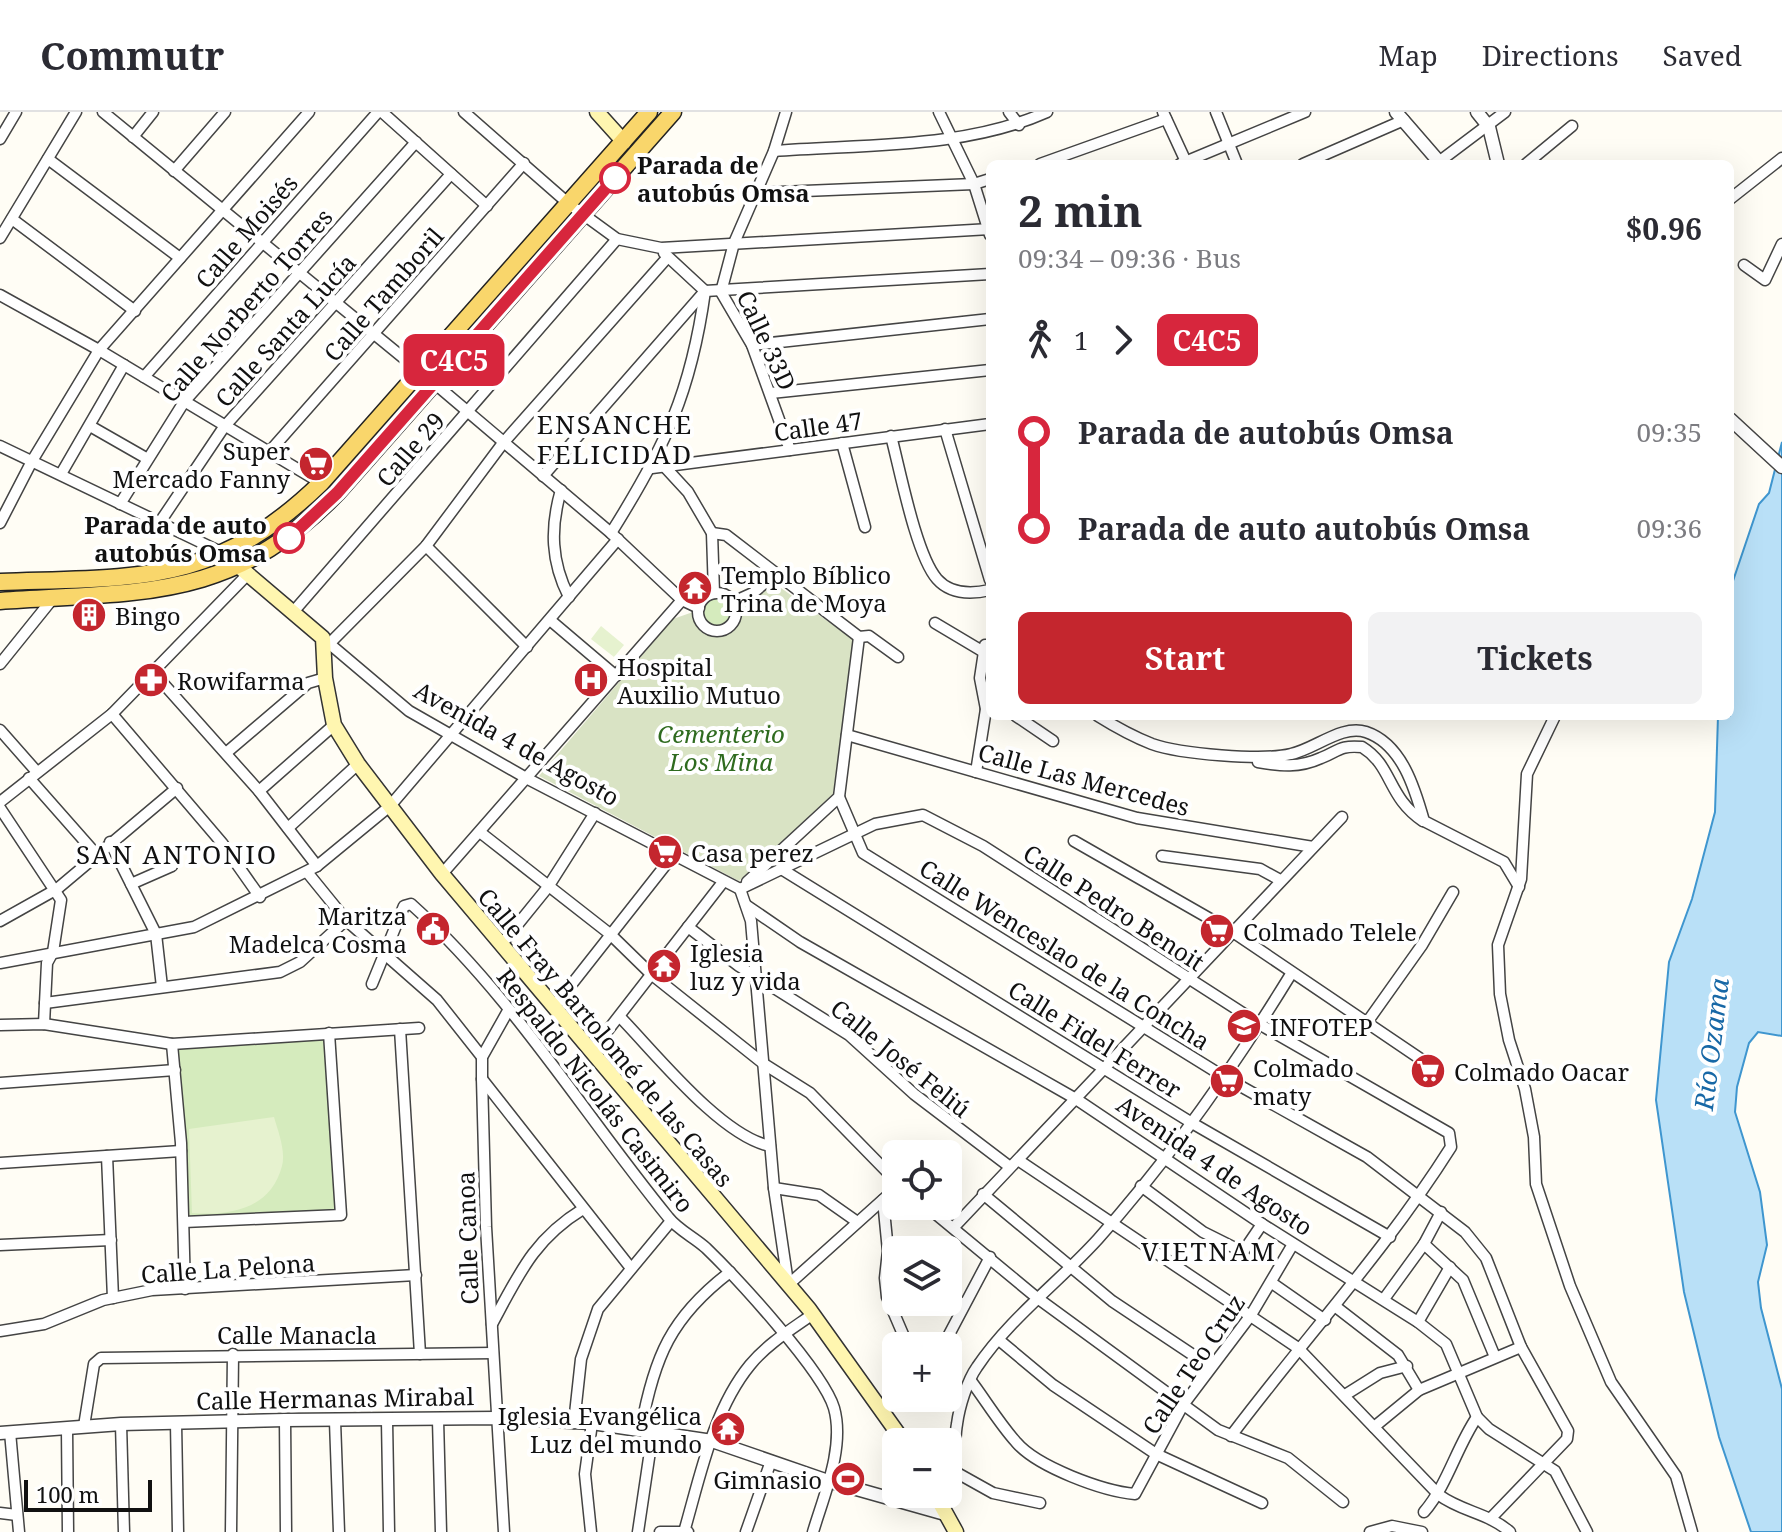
<!DOCTYPE html>
<meta charset="utf-8">
<style>
body{margin:0;font-family:"Noto Serif",serif;background:#f2f2f3;color:#2b2b33;height:100vh;display:flex;flex-direction:column;font-size:30px;white-space:nowrap}
*{box-sizing:border-box;margin:0}
p{font-size:26px;color:#7c7c81}
.icon{flex:none;width:44px;height:44px;fill:none;stroke:currentColor;stroke-width:2;stroke-linecap:round;stroke-linejoin:round}
.map{position:relative;flex:1;overflow:hidden}
.sheet{position:absolute;left:986px;top:48px;width:748px;height:560px;display:flex;flex-direction:column;background:#fff;border-radius:12px;box-shadow:0 8px 32px #0002}
.sheet>*{flex:none}
.badge{padding:0 16px;border-radius:12px;font-size:28px;line-height:52px}
.buttons{position:absolute;left:882px;top:1028px;display:grid;gap:16px}
.buttons a{display:grid;place-items:center;width:80px;height:80px;border-radius:12px;background:#fff;box-shadow:0 8px 32px #0002;font-size:40px}
.scale{position:absolute;left:24px;bottom:20px;width:128px;box-sizing:border-box;padding-left:8px;border:4px solid #111;border-top:0;font-size:22px;line-height:28px;white-space:nowrap;color:#111;-webkit-text-stroke:6px #fff;paint-order:stroke}
.map>.badge{position:absolute;translate:-50% -50%;box-shadow:0 0 0 4px #fff}
.legs{display:flex;align-items:center;gap:12px;height:88px;padding:0 32px;font-size:26px}
.legs p{margin-inline-start:auto}
.head{display:flex;align-items:center;justify-content:space-between;height:136px;padding:0 32px}
h1{font-size:44px;font-weight:700;line-height:60px}
.action{display:flex;gap:16px;margin-top:auto;padding:16px 32px}
.action a{flex:1;height:92px;border-radius:12px;background:#c4262e;color:#fff;font-size:32px;font-weight:700;line-height:92px;text-align:center}
.action a+a{background:#f2f2f3;color:#2b2b33}
ul{padding:0 32px;list-style:none}
li{display:flex;align-items:center;gap:28px;height:96px;font-size:30px}
li i{display:grid;place-items:center;width:12px;height:100%;margin:0 10px;background:currentColor}
li i::after{content:'';width:20px;height:20px;margin:-10px;border:6px solid;border-radius:50%;background:#fff}
li p{margin-inline-start:auto}
li:first-child i{background:linear-gradient(#0000 50%,currentColor 0)}
li:last-child i{background:linear-gradient(currentColor 50%,#0000 0)}
header{display:flex;align-items:center;gap:48px;box-sizing:border-box;height:112px;padding:0 40px;background:#fff;border-bottom:2px solid #e1e1e2}
header strong{font-size:38px}
nav{display:flex;gap:44px;margin-inline-start:auto;font-size:28px}
.map>svg:first-child{display:block}
</style>
<header>
<strong>Commutr</strong>
<nav><a>Map</a><a>Directions</a><a>Saved</a></nav>
</header>
<div class="map">
<svg width="1782" height="1420" viewBox="0 0 1782 1420">
<rect width="100%" height="100%" fill="#fffdf5"/>
<g fill="#d5ebbd">
<circle cx="718" cy="500" r="16"/>
<polygon points="327,925 337,1098 189,1105 175,935"/>
</g>
<polygon fill="#d9e3c4" points="774,471 854,528 833,682 739,769 539,664 673,507 693,500 702,520 720,525 736,515 741,492"/>
<g fill="#e6f2cf">
<polygon points="601,514 624,533 614,545 591,527"/>
<path d="M 274,1005 C 278,1019 286,1039 282,1054 C 271,1097 230,1104 192,1101 L 189,1017 Z"/>
</g>
<polygon fill="#b9e0f7" stroke="#3f96cf" stroke-width="2" points="1782,330 1782,924 1758,920 1749,931 1737,975 1735,1000 1760,1080 1767,1133 1758,1170 1761,1196 1782,1277 1782,1420 1751,1420 1719,1325 1684,1180 1656,988 1669,850 1692,787 1715,700 1718,604 1730,604 1733,469 1759,392 1769,381"/>
<g fill="none" stroke-linecap="round" stroke-linejoin="round">
<g stroke="#444" stroke-width="13">
<g id="minor">
<polyline points="103,0 434,271 611,421 682,488 699,496"/>
<polyline points="382,0 487,94"/>
<polyline points="464,0 569,92 617,127 661,136 990,117"/>
<polyline points="786,0 774,39 734,131 721,180 752,233 790,338"/>
<polyline points="939,0 974,72 990,123"/>
<polyline points="1009,0 1019,13"/>
<polyline points="1163,0 1187,52"/>
<polyline points="1216,0 1237,52"/>
<polyline points="133,25 153,0"/>
<polyline points="0,27 16,0"/>
<path d="M 774,39 C 864,32 964,37 1047,0"/>
<polyline points="48,47 180,146"/>
<polyline points="1040,52 1166,7"/>
<polyline points="1180,52 1305,0"/>
<polyline points="1303,52 1404,8"/>
<polyline points="1436,52 1505,0"/>
<polyline points="1526,52 1572,14"/>
<polyline points="174,59 225,0"/>
<polyline points="756,81 974,72 990,67"/>
<polyline points="1730,87 1782,46"/>
<polyline points="12,107 135,199"/>
<polyline points="0,126 76,0"/>
<polyline points="1744,153 1765,168 1782,132"/>
<polyline points="0,183 99,238 321,371"/>
<polyline points="752,233 990,207"/>
<polyline points="144,265 378,0"/>
<polyline points="771,281 990,258"/>
<polyline points="90,314 146,346"/>
<polyline points="945,317 990,468"/>
<path d="M 891,324 C 900,358 916,443 937,467 C 951,483 972,482 990,478"/>
<polyline points="842,331 865,415"/>
<polyline points="0,334 221,440"/>
<polyline points="270,339 524,51"/>
<polyline points="664,354 688,380 712,421 714,481"/>
<polyline points="652,356 990,312"/>
<polyline points="61,362 124,253"/>
<polyline points="543,364 705,179 990,162"/>
<path d="M 561,378 C 550,416 551,450 569,485"/>
<polyline points="120,392 184,290 416,30"/>
<polyline points="160,410 224,315 451,62"/>
<polyline points="0,411 32,349 99,238 309,0"/>
<path d="M 611,421 C 665,335 691,281 705,179 L 664,141"/>
<polyline points="712,421 726,423 859,525"/>
<polyline points="426,434 527,535"/>
<circle cx="717" cy="500" r="19"/>
<polyline points="733,490 753,481 774,463"/>
<polyline points="294,499 617,127"/>
<polyline points="550,508 616,564"/>
<polyline points="935,511 982,539"/>
<polyline points="859,525 869,524 898,545"/>
<polyline points="325,528 409,599 528,667 740,777"/>
<polyline points="329,532 426,434 503,331 667,146"/>
<polyline points="985,533 980,566 986,597"/>
<polyline points="0,552 54,485"/>
<polyline points="153,560 259,679 317,754"/>
<polyline points="112,602 222,731 260,785"/>
<polyline points="1016,604 1053,629"/>
<path d="M 1098,604 C 1114,614 1134,625 1152,632 C 1180,642 1263,649 1291,642 C 1315,637 1342,612 1366,620 C 1402,632 1415,677 1424,709 L 1504,750 L 1519,775"/>
<polyline points="1555,604 1527,662 1521,767 1498,833 1500,882 1509,928 1525,977 1534,1025 1536,1072 1570,1174 1611,1270 1676,1364 1692,1420"/>
<polyline points="0,618 37,660"/>
<polyline points="847,623 1137,706 1313,735"/>
<polyline points="226,641 308,571 325,566"/>
<path d="M 1258,650 C 1281,654 1299,656 1321,646 C 1339,639 1339,633 1362,635 C 1393,654 1387,685 1423,709"/>
<polyline points="976,660 986,597 990,594"/>
<polyline points="29,666 96,742"/>
<polyline points="259,679 334,613"/>
<polyline points="839,685 863,741 1226,966 1367,1045 1465,1120 1486,1146 1521,1235 1568,1319 1567,1327 1492,1405"/>
<polyline points="0,690 112,602 249,461"/>
<polyline points="0,696 61,788 53,840 47,851 44,912"/>
<polyline points="288,716 358,652"/>
<polyline points="481,721 610,822 651,862 764,952 810,981 896,1069"/>
<polyline points="1074,729 1233,820 1431,954"/>
<polyline points="110,730 156,822 162,875"/>
<polyline points="1162,744 1260,757 1280,768"/>
<polyline points="783,758 1192,1011 1390,1125"/>
<polyline points="307,760 346,808 437,888 482,945"/>
<polyline points="442,762 682,488"/>
<polyline points="747,770 839,685 859,525"/>
<polyline points="131,772 172,754"/>
<path d="M 740,777 L 875,712 L 923,703 L 983,734 L 1266,916 L 1449,1021 L 1451,1035 C 1386,1138 1304,1227 1231,1324"/>
<polyline points="740,777 751,809 774,1076 788,1171"/>
<polyline points="746,793 800,830 1076,987 1262,1112 1418,1210 1446,1232 1477,1305 1489,1317 1555,1359 1587,1420"/>
<polyline points="0,809 57,777 177,676"/>
<polyline points="688,815 739,854 849,923 914,982 1010,1055"/>
<polyline points="501,833 548,775 595,701"/>
<polyline points="0,851 194,815 317,754 390,694 618,427"/>
<path d="M 372,872 L 404,794 L 411,792 C 512,883 583,1001 668,1105 C 678,1118 694,1125 706,1136 C 736,1165 823,1259 834,1296 C 845,1335 824,1383 813,1420"/>
<polyline points="45,891 280,860 300,850 346,808"/>
<polyline points="553,896 675,741"/>
<path d="M 620,905 C 656,942 721,1024 770,1034"/>
<polyline points="1368,909 1422,833 1453,780"/>
<polyline points="0,913 44,912 172,932 419,916"/>
<polyline points="400,917 420,1242"/>
<polyline points="172,932 181,1031 185,1177"/>
<polyline points="591,940 723,770"/>
<polyline points="482,967 630,1155"/>
<polyline points="0,971 175,958"/>
<polyline points="107,1044 113,1186"/>
<path d="M 1018,1048 L 1298,1236 L 1439,1383 C 1462,1400 1489,1401 1510,1420"/>
<polyline points="0,1051 181,1039"/>
<polyline points="1141,1074 1203,1120 1243,1140 1262,1112"/>
<polyline points="774,1076 819,1083 856,1109"/>
<polyline points="983,1082 1112,1189 1211,1255"/>
<polyline points="883,1088 888,1139 885,1166 887,1185 908,1234"/>
<polyline points="926,1094 1036,1185 1218,1318 1288,1346 1343,1390"/>
<polyline points="184,1110 341,1103 329,921"/>
<polyline points="954,1115 1342,705"/>
<polyline points="1424,1132 1463,1168 1495,1245"/>
<polyline points="0,1133 111,1128"/>
<polyline points="1272,1171 1325,1208"/>
<polyline points="788,1173 896,1076"/>
<polyline points="948,1182 964,1193"/>
<polyline points="1384,1187 1424,1132 1441,1100"/>
<polyline points="1336,1195 1398,1243 1419,1278"/>
<polyline points="1418,1210 1450,1155"/>
<path d="M 492,1212 C 519,1162 534,1127 583,1097"/>
<polyline points="0,1219 44,1212 103,1188 152,1178 416,1163"/>
<polyline points="999,1228 1053,1273 1156,1342 1262,1391"/>
<polyline points="943,1234 990,1145"/>
<path d="M 971,1269 C 986,1289 999,1311 1016,1330 C 1037,1355 1103,1379 1135,1382 L 1183,1293 L 1251,1203 L 1293,1132"/>
<polyline points="1345,1283 1380,1261 1407,1254"/>
<polyline points="285,1308 286,1420"/>
<polyline points="438,1308 441,1420"/>
<polyline points="335,1309 339,1420"/>
<polyline points="387,1309 389,1420"/>
<polyline points="176,1311 178,1420"/>
<polyline points="574,1311 581,1247 598,1197 671,1109"/>
<polyline points="121,1312 124,1420"/>
<polyline points="84,1314 94,1252 101,1246 493,1241"/>
<polyline points="1374,1315 1419,1278 1521,1235"/>
<polyline points="67,1317 68,1420"/>
<path d="M 641,1317 C 654,1245 671,1205 730,1160"/>
<polyline points="10,1320 19,1420"/>
<polyline points="950,1357 993,1381 1040,1391"/>
<path d="M 948,1360 C 957,1345 954,1328 957,1312 C 959,1296 967,1269 977,1255 C 1010,1206 1058,1171 1098,1127 C 1171,1045 1234,955 1291,862"/>
<path d="M 1424,1400 C 1448,1372 1456,1336 1477,1305"/>
<polyline points="0,1401 17,1403"/>
<polyline points="231,1420 233,1242"/>
<polyline points="504,1420 486,1115 482,967 482,945 509,897"/>
<polyline points="591,1420 585,1362 592,1311"/>
<polyline points="638,1420 653,1319"/>
<polyline points="660,1420 688,1420"/>
<path d="M 684,1420 C 700,1365 713,1298 750,1253 C 767,1232 792,1217 813,1202"/>
<polyline points="746,1420 771,1349"/>
<polyline points="1370,1420 1392,1414 1422,1420"/>
</g>
</g>
<g stroke="#444" stroke-width="15">
<g id="tertiary">
<polyline points="1396,0 1441,52"/>
<polyline points="1477,0 1489,15 1498,52"/>
<polyline points="1730,307 1782,355"/>
<polyline points="0,1321 121,1312 285,1308 496,1306 592,1311 712,1329 828,1369 945,1402"/>
</g>
</g>
<g stroke="#333" stroke-width="17">
<g id="secondary">
<polyline points="597,0 624,30"/>
<polyline points="223,441 323,526 325,566 334,613 358,652 442,762 809,1197 904,1330"/>
<polyline points="935,1382 956,1420"/>
</g>
</g>
<g stroke="#222" stroke-width="19">
<g id="primary">
<path d="M 0,470 C 137,465 215,474 321,371 L 649,0"/>
<path d="M 0,489 C 140,479 231,490 337,381 L 673,0"/>
</g>
</g>
<use href="#minor" stroke="#fff" stroke-width="10"/>
<use href="#tertiary" stroke="#fff" stroke-width="12"/>
<use href="#secondary" stroke="#fff6b0" stroke-width="14"/>
<use href="#primary" stroke="#f9d66b" stroke-width="16"/>
</g>
<g fill="none" stroke-linecap="round" stroke-linejoin="round">
<g stroke="#fff" stroke-width="18">
<polyline id="line-1" points="289,426 337,381 615,66"/>
</g>
<use href="#line-1" stroke="#d7263d" stroke-width="12"/>
</g>
<defs>
<g id="supermarket-disc" transform="scale(1.8)"><circle r="9.5" fill="#c4262e" stroke="#fff"/><path d="M-6-5.5h2.5l.6 2H6L4.5 2H-2.5L-4.4-4H-6ZM-1.5 3.2a1.3 1.3 0 1 0 .1 0ZM3 3.2a1.3 1.3 0 1 0 .1 0Z" fill="#fff"/></g>
<g id="temple-disc" transform="scale(1.8)"><circle r="9.5" fill="#c4262e" stroke="#fff"/><path d="M0-6L5-2H3V0L6.5 2.5H4V6H1.5V3h-3V6H-4V2.5H-6.5L-3 0V-2H-5Z" fill="#fff"/></g>
<g id="building-disc" transform="scale(1.8)"><circle r="9.5" fill="#c4262e" stroke="#fff"/><path d="M-4-6H4V6H1V3H-1V6H-4ZM-2.5-4.3h1.7v1.8h-1.7ZM.8-4.3h1.7v1.8H.8ZM-2.5-1h1.7V.8h-1.7ZM.8-1h1.7V.8H.8Z" fill="#fff"/></g>
<g id="pharmacy-disc" transform="scale(1.8)"><circle r="9.5" fill="#c4262e" stroke="#fff"/><path d="M-2-6h4v4h4v4h-4v4h-4v-4h-4v-4h4Z" fill="#fff"/></g>
<g id="hospital-disc" transform="scale(1.8)"><circle r="9.5" fill="#c4262e" stroke="#fff"/><path d="M-5-5h3v3.5h4V-5h3V5h-3V1.5h-4V5h-3Z" fill="#fff"/></g>
<g id="civic-disc" transform="scale(1.8)"><circle r="9.5" fill="#c4262e" stroke="#fff"/><path d="M-.6-6.5H3V-4.5H.6V-3L4-1V1h2V6H-6V1h2V-1L-.6-3ZM-1.2 2.5V6h2.4V2.5Z" fill="#fff"/></g>
<g id="school-disc" transform="scale(1.8)"><circle r="9.5" fill="#c4262e" stroke="#fff"/><path d="M0-5L7-2L0 1L-7-2ZM-4 1L0 2.5L4 1V4Q0 6-4 4Z" fill="#fff"/></g>
<g id="stadium-disc" transform="scale(1.8)"><circle r="9.5" fill="#c4262e" stroke="#fff"/><path d="M0-5a6.5 5 0 1 0 0 10a6.5 5 0 1 0 0-10ZM-3.5-1.8h7v3.6h-7Z" fill="#fff"/></g>
</defs>
<g fill-rule="evenodd">
<use href="#supermarket-disc" x="316" y="352"/>
<use href="#temple-disc" x="695" y="476"/>
<use href="#building-disc" x="89" y="503"/>
<use href="#pharmacy-disc" x="151" y="568"/>
<use href="#hospital-disc" x="591" y="568"/>
<use href="#supermarket-disc" x="665" y="740"/>
<use href="#civic-disc" x="433" y="817"/>
<use href="#supermarket-disc" x="1217" y="819"/>
<use href="#temple-disc" x="664" y="854"/>
<use href="#school-disc" x="1244" y="914"/>
<use href="#supermarket-disc" x="1428" y="959"/>
<use href="#supermarket-disc" x="1227" y="969"/>
<use href="#temple-disc" x="728" y="1317"/>
<use href="#stadium-disc" x="848" y="1367"/>
</g>
<g fill="#fff" stroke="#d7263d" stroke-width="4">
<circle cx="615" cy="66" r="14"/>
<circle cx="289" cy="426" r="14"/>
</g>
<g text-anchor="middle" dominant-baseline="central" stroke-width="8" stroke-linejoin="round" paint-order="stroke">
<g font-size="24" font-weight="bold" fill="#111" stroke="#fff" text-anchor="start">
<text x="637" y="52">Parada de<tspan x="637" dy="28">autobús Omsa</tspan></text>
<text x="267" y="412" text-anchor="end">Parada de auto<tspan x="267" dy="28">autobús Omsa</tspan></text>
</g>
<g font-size="24" fill="#111" stroke="#fff">
<text transform="translate(246 119) rotate(-49)">Calle Moisés</text>
<text transform="translate(383 182) rotate(-49)">Calle Tamboril</text>
<text transform="translate(246 193) rotate(-49)">Calle Norberto Torres</text>
<text transform="translate(285 218) rotate(-48)">Calle Santa Lucía</text>
<text transform="translate(767 228) rotate(65)">Calle 33D</text>
<text transform="translate(818 314) rotate(-8)">Calle 47</text>
<text transform="translate(410 337) rotate(-49)">Calle 29</text>
<text transform="translate(517 631) rotate(29)">Avenida 4 de Agosto</text>
<text transform="translate(1084 667) rotate(15)">Calle Las Mercedes</text>
<text transform="translate(1114 795) rotate(33)">Calle Pedro Benoit</text>
<text transform="translate(1065 842) rotate(32)">Calle Wenceslao de la Concha</text>
<text transform="translate(606 925) rotate(50)">Calle Fray Bartolomé de las Casas</text>
<text transform="translate(1095 927) rotate(32)">Calle Fidel Ferrer</text>
<text transform="translate(901 946) rotate(39)">Calle José Feliú</text>
<text transform="translate(596 978) rotate(52)">Respaldo Nicolás Casimiro</text>
<text transform="translate(1215 1053) rotate(34)">Avenida 4 de Agosto</text>
<text transform="translate(467 1126) rotate(-92)">Calle Canoa</text>
<text transform="translate(228 1156) rotate(-4)">Calle La Pelona</text>
<text x="297" y="1222">Calle Manacla</text>
<text transform="translate(1193 1252) rotate(-56)">Calle Teo Cruz</text>
<text transform="translate(335 1286) rotate(-1)">Calle Hermanas Mirabal</text>
</g>
<g font-size="24" fill="#111" stroke="#fff" text-anchor="start">
<text x="290" y="338" text-anchor="end">Super<tspan x="290" dy="28">Mercado Fanny</tspan></text>
<text x="721" y="462">Templo Bíblico<tspan x="721" dy="28">Trina de Moya</tspan></text>
<text x="115" y="503">Bingo</text>
<text x="617" y="554">Hospital<tspan x="617" dy="28">Auxilio Mutuo</tspan></text>
<text x="177" y="568">Rowifarma</text>
<text x="691" y="740">Casa perez</text>
<text x="407" y="803" text-anchor="end">Maritza<tspan x="407" dy="28">Madelca Cosma</tspan></text>
<text x="1243" y="819">Colmado Telele</text>
<text x="690" y="840">Iglesia<tspan x="690" dy="28">luz y vida</tspan></text>
<text x="1270" y="914">INFOTEP</text>
<text x="1253" y="955">Colmado<tspan x="1253" dy="28">maty</tspan></text>
<text x="1454" y="959">Colmado Oacar</text>
<text x="702" y="1303" text-anchor="end">Iglesia Evangélica<tspan x="702" dy="28">Luz del mundo</tspan></text>
<text x="822" y="1367" text-anchor="end">Gimnasio</text>
</g>
<g font-size="24" font-style="italic" fill="#2f6b1f" stroke="#fff">
<text x="721" y="621">Cementerio<tspan x="721" dy="28">Los Mina</tspan></text>
</g>
<g font-size="26" letter-spacing="2" fill="#111" stroke="#fff">
<text x="615" y="312">ENSANCHE<tspan x="615" dy="30">FELICIDAD</tspan></text>
<text x="177" y="742">SAN ANTONIO</text>
<text x="1209" y="1139">VIETNAM</text>
</g>
<g font-size="26" font-style="italic" fill="#1768a6" stroke="#fff">
<text transform="translate(1711 932) rotate(-83)">Río Ozama</text>
</g>
</g>
</svg>
<div class="buttons">
<a><svg class="icon" aria-label="locate" viewBox="0 0 24 24"><circle cx="12" cy="12" r="6"/><path d="M12 2v4M12 18v4M2 12h4M18 12h4"/></svg></a>
<a><svg class="icon" aria-label="layers" viewBox="0 0 24 24"><path d="M12 4l9 5-9 5-9-5zM3 14l9 5 9-5"/></svg></a>
<a>+</a>
<a>−</a>
</div>
<div class="scale">100 m</div>
<b class="badge" style="left:454px;top:248px;background:#d7263d;color:#fff">C4C5</b>
<section class="sheet">
<div class="head"><div><h1>2 min</h1><p>09:34 – 09:36 · Bus</p></div><b>$0.96</b></div>
<div class="legs"><svg class="icon" aria-label="walk" viewBox="0 0 24 24"><circle cx="13" cy="4" r="2"/><path d="M13 8l-2 6 4 7M11 14l-3 7M7 12l3-4h3l4 4"/></svg>1<svg class="icon" aria-label="forward" viewBox="0 0 24 24"><path d="M9 5l7 7-7 7"/></svg><b class="badge" style="background:#d7263d;color:#fff">C4C5</b></div>
<ul>
<li><i style="color:#d7263d"></i><b>Parada de autobús Omsa</b><p>09:35</p></li>
<li><i style="color:#d7263d"></i><b>Parada de auto autobús Omsa</b><p>09:36</p></li>
</ul>
<div class="action"><a>Start</a><a>Tickets</a></div>
</section>
</div>
